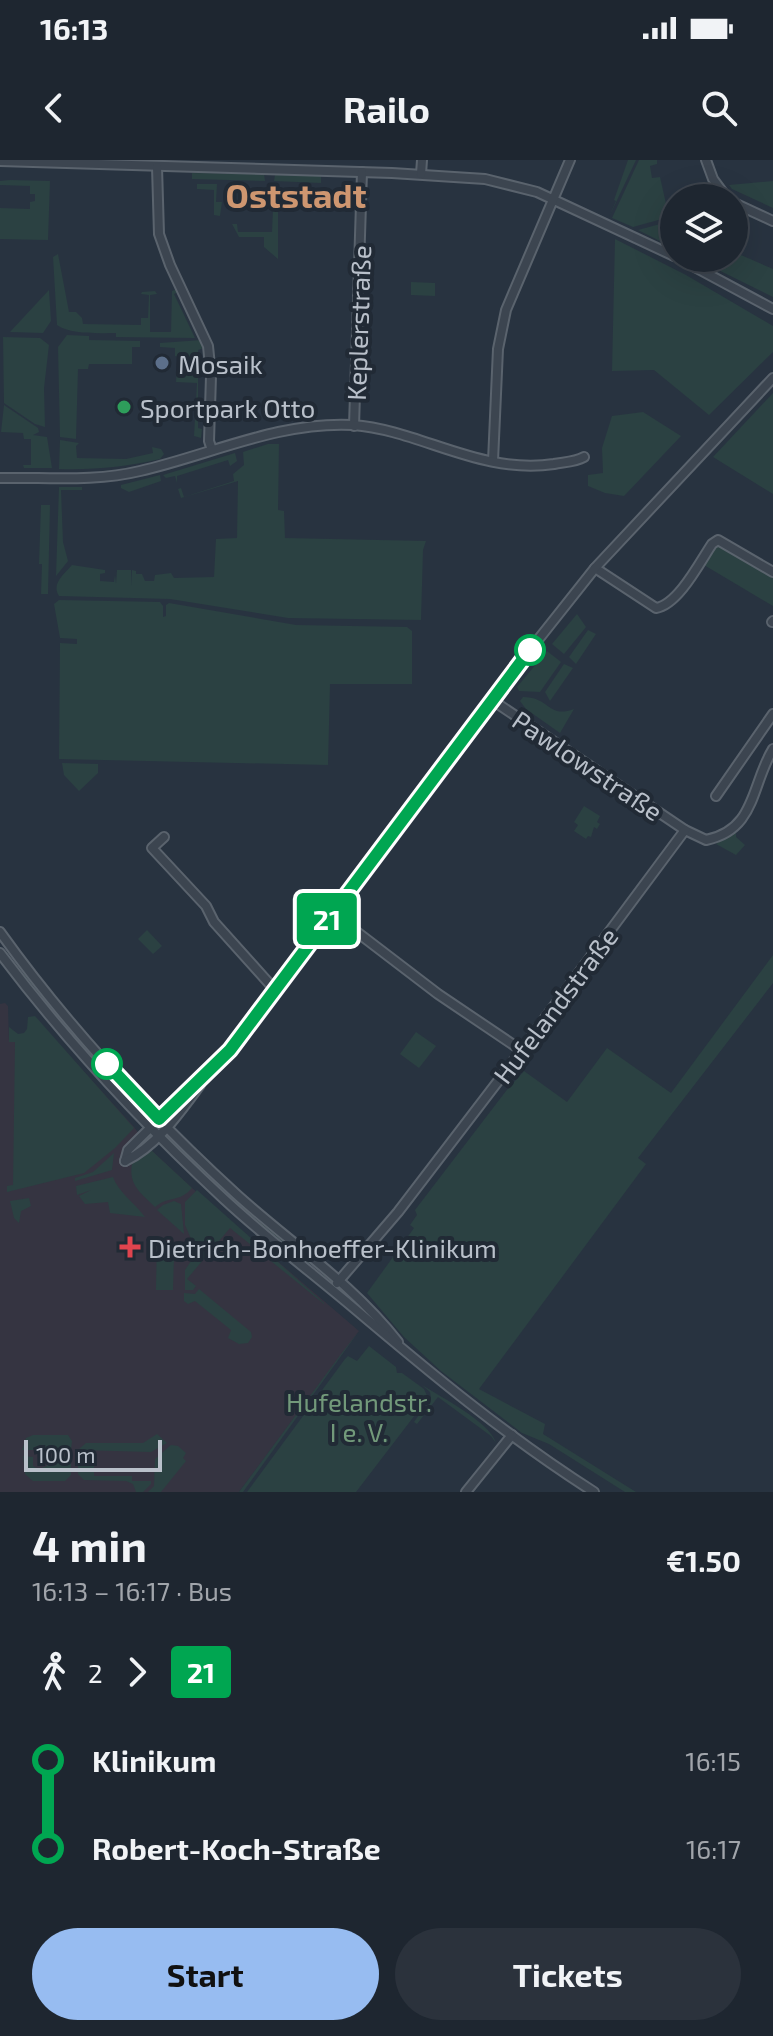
<!DOCTYPE html>
<meta charset="utf-8">
<style>
body{margin:0;font-family:"Exo 2",sans-serif;background:#2b323c;color:#f1f3f6;height:100vh;display:flex;flex-direction:column;font-size:30px;white-space:nowrap}
*{box-sizing:border-box;margin:0}
p{font-size:26px;color:#a1a5ab}
.icon{flex:none;width:44px;height:44px;fill:none;stroke:currentColor;stroke-width:2;stroke-linecap:round;stroke-linejoin:round}
.map{position:relative;height:1332px;overflow:hidden}
.drawer{display:flex;flex-direction:column;background:#1e2630;flex:1}
.drawer>*{flex:none}
.badge{padding:0 16px;border-radius:6px;font-size:28px;line-height:52px}
.fabs{position:absolute;left:660px;top:24px;display:grid;gap:16px}
.fabs a{display:grid;place-items:center;width:88px;height:88px;border-radius:50%;background:#1e2630;box-shadow:0 8px 32px #0002,0 0 0 2px #3c434c;font-size:40px}
.scale{position:absolute;left:24px;bottom:20px;width:138px;box-sizing:border-box;padding-left:8px;border:4px solid #b9c0ca;border-top:0;font-size:22px;line-height:28px;white-space:nowrap;color:#b9c0ca;-webkit-text-stroke:6px #212a35;paint-order:stroke}
.map>.badge{position:absolute;translate:-50% -50%;box-shadow:0 0 0 4px #fff}
.legs{display:flex;align-items:center;gap:12px;height:88px;padding:0 32px;font-size:26px}
.legs p{margin-inline-start:auto}
.head{display:flex;align-items:center;justify-content:space-between;height:136px;padding:0 32px}
h1{font-size:44px;font-weight:700;line-height:60px}
.action{display:flex;gap:16px;margin-top:auto;padding:16px 32px}
.action a{flex:1;height:92px;border-radius:48px;background:#97bcf1;color:#111;font-size:32px;font-weight:700;line-height:92px;text-align:center}
.action a+a{background:#2b323c;color:#f1f3f6}
ul{padding:0 32px;list-style:none}
li{display:flex;align-items:center;gap:28px;height:88px;font-size:30px}
li i{display:grid;place-items:center;width:12px;height:100%;margin:0 10px;background:currentColor}
li i::after{content:'';width:20px;height:20px;margin:-10px;border:6px solid;border-radius:50%;background:#1e2630}
li p{margin-inline-start:auto}
li:first-child i{background:linear-gradient(#0000 50%,currentColor 0)}
li:last-child i{background:linear-gradient(currentColor 50%,#0000 0)}
.status{display:flex;justify-content:space-between;align-items:center;height:56px;padding:0 40px;background:#1e2630;direction:ltr}
.status svg{height:22px;fill:currentColor}
header{display:flex;justify-content:space-between;align-items:center;height:104px;padding:0 32px;background:#1e2630;font-size:36px;font-weight:700}
.map>svg:first-child{display:block}
</style>
<div class="status"><b>16:13</b><svg viewBox="0 0 49 12"><path d="M0 12V9h3v3zM5 12V6h3v6zM10 12V3h3v9zM15 12V0h3v12zM26 1h20v11H26zM47 4h2v5h-2z"/></svg></div>
<header><svg class="icon" aria-label="back" viewBox="0 0 24 24"><path d="M15 5l-7 7 7 7"/></svg>Railo<svg class="icon" aria-label="search" viewBox="0 0 24 24"><circle cx="10" cy="10" r="6"/><path d="M15 15l6 6"/></svg></header>
<div class="map">
<svg width="773" height="1332" viewBox="0 0 773 1332">
<rect width="100%" height="100%" fill="#283340"/>
<polygon fill="#353441" points="5,843 8,846 9,881 41,864 134,967 151,990 192,1028 359,1171 239,1332 0,1332 0,844"/>
<g fill="#2b4142">
<polygon points="628,0 636,0 609,57 616,41 614,40"/>
<polygon points="639,0 657,0 657,4 650,6 652,18 660,17 669,57 633,67 612,58"/>
<polygon points="192,13 264,14 265,21 192,19"/>
<polygon points="275,15 321,16 321,23 274,21"/>
<polygon points="10,20 50,21 48,80 0,79 0,48 30,49 30,42 35,41 35,34 30,34 30,26 0,25 0,21"/>
<polygon points="773,21 773,48 732,29 729,25"/>
<polygon points="197,24 217,24 216,42 222,42 220,56 214,55 214,30 197,29"/>
<polygon points="274,25 278,25 278,99 264,87 264,77 239,77 232,64 237,64 238,72 272,72"/>
<polygon points="671,61 674,63 674,88 638,70"/>
<polygon points="615,79 686,115 773,166 773,192 709,255 654,210 612,211"/>
<polygon points="734,92 773,109 773,137 694,98 734,98"/>
<path d="M 58,94 L 69,152 L 76,152 L 82,158 L 83,164 L 141,165 L 141,158 L 148,158 L 149,135 L 141,134 L 142,132 L 155,131 L 157,134 L 150,135 L 150,172 L 171,172 L 172,131 L 177,129 L 178,132 L 174,134 L 195,178 L 116,177 L 116,173 C 101,173 71,175 57,165 L 53,97 Z"/>
<polygon points="411,122 435,123 435,136 411,135"/>
<polygon points="49,130 51,161 43,173 10,172"/>
<polygon points="67,175 89,176 89,180 140,181 140,187 132,187 132,204 89,204 88,209 78,209 76,279 60,277 58,187"/>
<polygon points="3,177 40,178 49,185 44,228 45,267 35,264 4,243"/>
<polygon points="202,180 204,188 198,190 198,268 202,269 201,278 194,276 197,223 176,222 178,197 175,196 175,188 160,187 160,183"/>
<polygon points="773,233 773,334 713,297"/>
<polygon points="4,245 38,268 39,272 33,275 47,277 52,308 24,308 23,305 31,305 31,279 24,279 23,273 1,272"/>
<polygon points="643,252 681,276 624,336 605,333 588,326 588,315 603,313 602,288 612,256"/>
<path d="M 60,280 L 79,283 L 76,286 L 77,298 L 126,299 L 153,293 L 152,287 L 161,289 L 164,294 L 160,299 C 126,307 94,310 59,309 Z"/>
<path d="M 268,284 L 279,284 L 278,350 L 284,351 L 285,378 L 426,381 L 423,390 L 421,460 L 288,458 L 170,439 L 59,436 C 51,424 64,414 72,405 L 105,410 L 105,413 L 100,414 L 100,421 L 114,422 L 115,415 L 116,424 L 117,410 L 131,410 L 131,426 L 132,410 L 136,411 L 136,414 L 142,414 L 145,421 L 154,421 L 155,415 L 171,413 L 174,418 L 214,417 L 216,379 L 237,378 L 238,321 L 181,338 L 178,329 L 181,328 L 184,337 L 234,321 L 233,314 L 244,305 L 243,292 Z"/>
<polygon points="235,293 237,301 230,306 228,300 177,316 177,323 175,316 166,318 163,315"/>
<polygon points="160,315 161,321 129,332 121,328 121,325"/>
<polygon points="59,327 82,327 82,330 61,330 63,382 68,401 56,416"/>
<polygon points="41,345 50,345 48,434 41,434 42,404 39,404"/>
<polygon points="718,384 773,416 773,446 704,405 703,402"/>
<polygon points="59,440 160,442 163,446 163,457 166,456 166,445 169,443 296,465 407,467 412,471 412,524 330,524 328,605 59,599 60,483 77,484 77,479 60,478 54,444"/>
<polygon points="577,454 586,467 564,494 552,484"/>
<polygon points="588,470 596,474 576,504 569,497"/>
<polygon points="547,491 561,502 540,532 519,531 517,527"/>
<polygon points="564,504 573,508 550,541 545,532"/>
<path d="M 523,537 C 550,537 548,559 574,549 L 560,573 L 526,549 L 520,541 Z"/>
<polygon points="62,603 98,604 98,613 79,631 64,615"/>
<polygon points="584,646 600,656 597,662 600,664 597,669 594,667 591,677 588,676 586,679 574,671 578,665 574,662"/>
<polygon points="736,671 736,677 745,685 736,695 716,684"/>
<polygon points="147,770 162,786 153,794 138,779"/>
<polygon points="773,795 773,823 638,998 646,1004 479,1229 545,1264 543,1274 636,1332 625,1332 549,1284 522,1273 441,1211 404,1177 367,1133 414,1068 410,1065 417,1055 415,1050 506,931 524,911 567,942 607,888 671,933"/>
<polygon points="25,812 104,907 141,947 139,949 102,909 23,814"/>
<polygon points="35,856 134,968 115,988 84,1013 7,1032 7,1026 13,1025 15,882 9,882 9,867 18,874 24,873 27,869 28,857"/>
<polygon points="416,872 436,886 419,908 400,894"/>
<polygon points="177,984 231,1035 310,1103 308,1105 229,1037 175,986"/>
<path d="M 151,990 L 192,1028 C 179,1043 170,1035 155,1047 C 142,1034 128,1025 132,1004 Z"/>
<polygon points="114,993 112,1010 75,1021 75,1018 93,1012"/>
<path d="M 113,1017 C 118,1032 135,1043 145,1057 L 110,1053 L 108,1042 L 85,1044 L 79,1036 L 91,1030 L 77,1035 L 76,1026 Z"/>
<polygon points="197,1030 324,1143 324,1144 230,1068 187,1119 196,1126 193,1130 185,1130 185,1110 193,1098 192,1081 185,1065 185,1042"/>
<polygon points="29,1038 31,1046 21,1051 19,1063 14,1058 10,1041"/>
<polygon points="174,1041 181,1044 184,1074 157,1050 163,1045"/>
<polygon points="157,1076 174,1096 173,1130 156,1130"/>
<polygon points="199,1129 251,1172 252,1177 248,1183 239,1184 228,1178 231,1170 195,1141 188,1144 184,1141 184,1133 195,1134"/>
<polygon points="359,1171 243,1332 239,1332 341,1194"/>
<polygon points="369,1186 396,1207 397,1213 402,1213 424,1229 428,1238 356,1332 247,1332 345,1199 348,1196 357,1201"/>
<path d="M 422,1225 C 442,1238 489,1261 496,1283 L 491,1276 L 438,1237 L 417,1264 L 414,1262 L 431,1238 L 430,1232 Z"/>
<polygon points="157,1274 167,1283 151,1292 78,1290 86,1283 143,1283"/>
<polygon points="33,1275 68,1275 72,1281 71,1290 22,1290 26,1278"/>
<polygon points="171,1285 178,1286 186,1293 183,1298 186,1301 161,1332 148,1332 154,1326 155,1299"/>
<polygon points="23,1296 33,1297 33,1306 38,1309 47,1306 47,1297 71,1297 71,1315 65,1321 33,1321 25,1314"/>
<polygon points="78,1297 94,1298 94,1316 132,1316 132,1321 151,1321 151,1324 143,1332 136,1332 133,1324 126,1321 84,1320 78,1314"/>
</g>
<g fill="none" stroke-linecap="round" stroke-linejoin="round">
<g stroke="#5a636d" stroke-width="12">
<g id="street">
<polyline points="706,0 713,19 727,38"/>
<polyline points="0,1 392,13 485,19 537,32 674,96"/>
<polyline points="157,7 159,74 170,105 208,186 211,216 209,281 212,290"/>
<polyline points="421,14 422,0"/>
<polyline points="734,43 773,61"/>
<polyline points="678,98 773,149"/>
<polyline points="354,266 362,12"/>
<polyline points="493,301 498,189 506,150 570,0"/>
<path d="M 0,318 C 46,317 95,322 140,311 C 210,295 279,261 353,265 C 420,270 480,315 554,304 C 564,302 575,302 584,297"/>
<path d="M 595,408 L 656,448 C 678,445 700,402 712,384 L 718,380 L 773,412"/>
<polyline points="772,462 773,461"/>
<path d="M 492,540 L 685,670 L 706,680 C 756,670 751,625 773,589"/>
<polyline points="716,636 773,554"/>
<polyline points="164,677 152,688 206,746 214,762 275,830"/>
<polyline points="332,753 438,834 521,890"/>
<path d="M 0,772 C 68,867 150,955 236,1034 C 290,1083 353,1124 398,1182"/>
<path d="M 0,793 C 67,882 142,963 224,1039 C 264,1076 307,1109 349,1144 C 427,1210 507,1277 594,1332"/>
<polyline points="125,1001 128,990 138,980 230,890 503,524 595,408 773,218"/>
<path d="M 125,1001 C 156,987 180,952 200,925"/>
<polyline points="337,1123 398,1052 502,916 685,670"/>
<polyline points="466,1332 512,1275"/>
</g>
</g>
<use href="#street" stroke="#3c4550" stroke-width="8"/>
</g>
<g fill="none" stroke-linecap="round" stroke-linejoin="round">
<g stroke="#fff" stroke-width="18">
<polyline id="line-1" points="107,904 159,959 230,890 530,490"/>
</g>
<use href="#line-1" stroke="#00a651" stroke-width="12"/>
</g>
<circle fill="#5c6f8a" stroke="#212a35" stroke-width="3" cx="162" cy="203" r="8"/>
<circle fill="#2e9e5b" stroke="#212a35" stroke-width="3" cx="124" cy="247" r="8"/>
<g fill="#fff" stroke="#00a651" stroke-width="4">
<circle cx="530" cy="490" r="14"/>
<circle cx="107" cy="904" r="14"/>
</g>
<path fill="#e0444e" stroke="#212a35" stroke-width="3" d="M126 1075h8v8h8v8h-8v8h-8v-8h-8v-8h8z"/>
<g text-anchor="middle" dominant-baseline="central" stroke-width="8" stroke-linejoin="round" paint-order="stroke">
<g font-size="26" fill="#b9c0ca" stroke="#212a35">
<text transform="translate(358 163) rotate(-88)">Keplerstraße</text>
<text transform="translate(588 605) rotate(34)">Pawlowstraße</text>
<text transform="translate(555 845) rotate(-53)">Hufelandstraße</text>
</g>
<g font-size="26" fill="#b9c0ca" stroke="#212a35" text-anchor="start">
<text x="178" y="203">Mosaik</text>
<text x="140" y="247">Sportpark Otto</text>
<text x="148" y="1087">Dietrich-Bonhoeffer-Klinikum</text>
</g>
<g font-size="26" fill="#72997a" stroke="#212a35">
<text x="359" y="1241">Hufelandstr.<tspan x="359" dy="30">I e. V.</tspan></text>
</g>
<g font-size="34" font-weight="bold" fill="#ce9670" stroke="#212a35">
<text x="296" y="34">Oststadt</text>
</g>
</g>
</svg>
<div class="fabs">
<a><svg class="icon" aria-label="layers" viewBox="0 0 24 24"><path d="M12 4l9 5-9 5-9-5zM3 14l9 5 9-5"/></svg></a>
</div>
<div class="scale">100 m</div>
<b class="badge" style="left:327px;top:759px;background:#00a651;color:#fff">21</b>
</div>
<section class="drawer">
<div class="head"><div><h1>4 min</h1><p>16:13 – 16:17 · Bus</p></div><b>€1.50</b></div>
<div class="legs"><svg class="icon" aria-label="walk" viewBox="0 0 24 24"><circle cx="13" cy="4" r="2"/><path d="M13 8l-2 6 4 7M11 14l-3 7M7 12l3-4h3l4 4"/></svg>2<svg class="icon" aria-label="forward" viewBox="0 0 24 24"><path d="M9 5l7 7-7 7"/></svg><b class="badge" style="background:#00a651;color:#fff">21</b></div>
<ul>
<li><i style="color:#00a651"></i><b>Klinikum</b><p>16:15</p></li>
<li><i style="color:#00a651"></i><b>Robert-Koch-Straße</b><p>16:17</p></li>
</ul>
<div class="action"><a>Start</a><a>Tickets</a></div>
</section>
